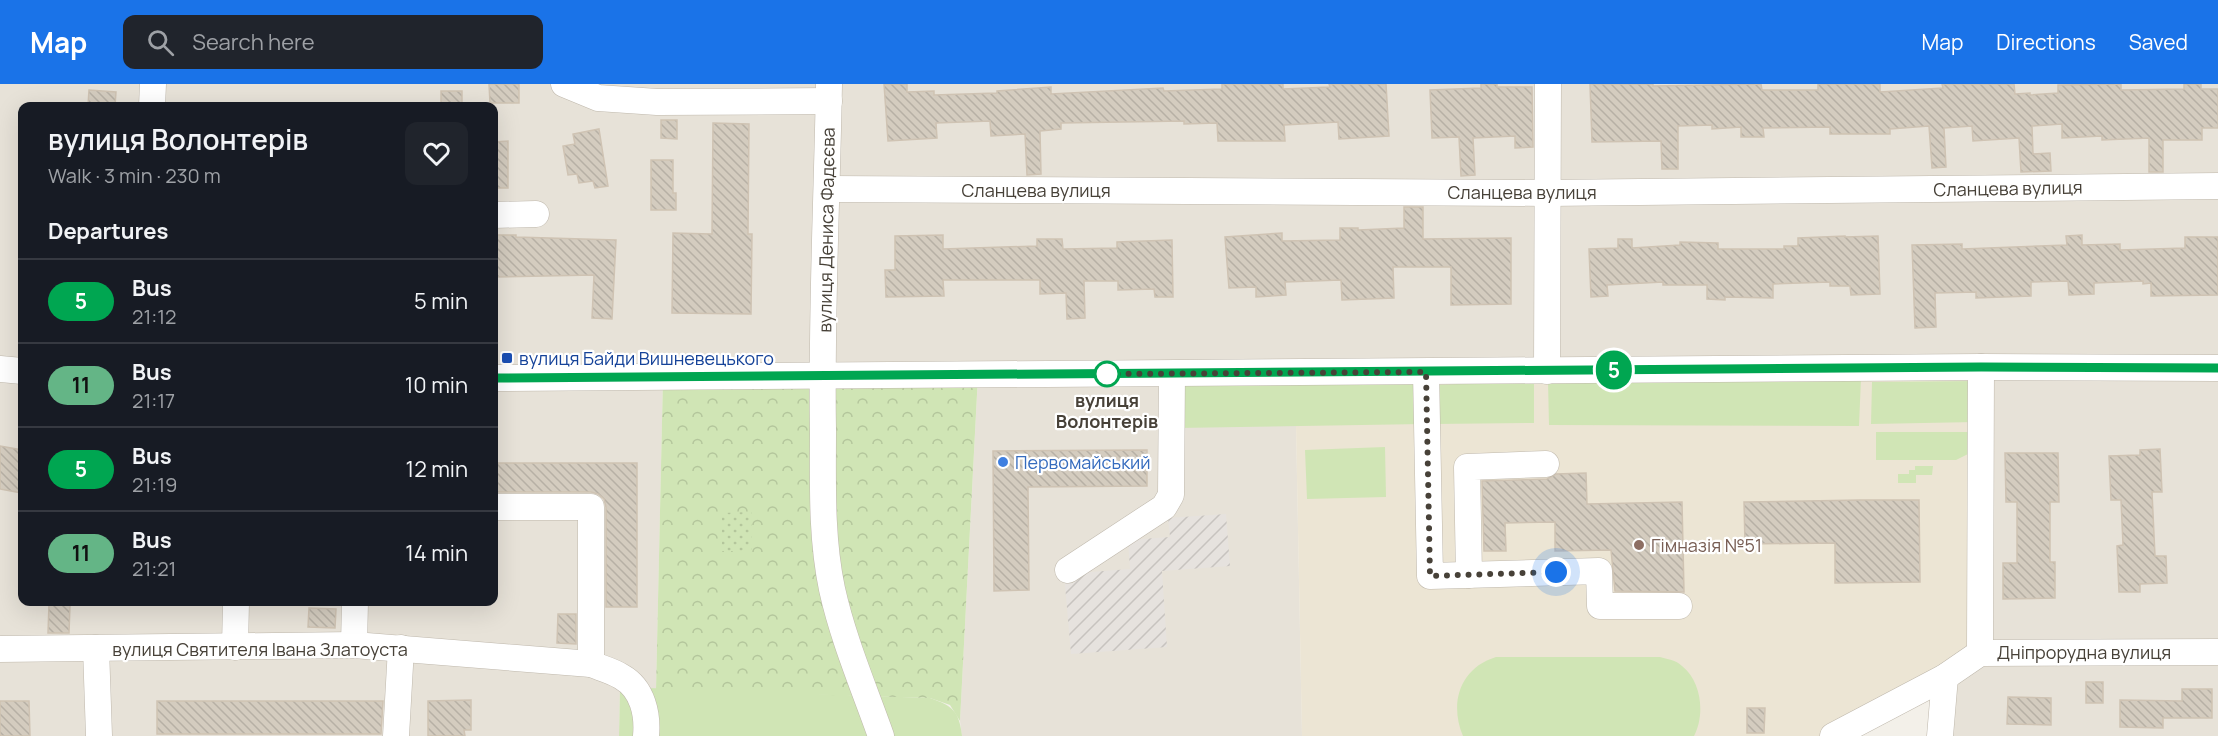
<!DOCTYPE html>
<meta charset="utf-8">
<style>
body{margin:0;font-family:Manrope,sans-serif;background:#20242c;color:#f1f3f6;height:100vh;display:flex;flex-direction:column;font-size:22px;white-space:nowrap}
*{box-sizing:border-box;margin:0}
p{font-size:20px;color:#9ea1a6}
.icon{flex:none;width:33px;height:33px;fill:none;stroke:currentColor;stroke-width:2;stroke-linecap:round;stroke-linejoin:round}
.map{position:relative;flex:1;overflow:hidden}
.panel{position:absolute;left:18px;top:18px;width:480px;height:504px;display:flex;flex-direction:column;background:#171b24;border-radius:12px;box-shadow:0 6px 24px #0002}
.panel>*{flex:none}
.badge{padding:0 12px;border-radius:20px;font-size:21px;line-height:39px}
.you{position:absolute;width:30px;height:30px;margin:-15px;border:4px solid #fff;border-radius:50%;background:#1a73e8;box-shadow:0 0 0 9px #1a73e833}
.map>.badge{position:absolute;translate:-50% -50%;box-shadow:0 0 0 3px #fff}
h2{padding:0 30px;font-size:22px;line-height:54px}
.round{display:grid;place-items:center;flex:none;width:63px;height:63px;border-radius:12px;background:#20242c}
.headline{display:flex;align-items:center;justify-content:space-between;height:102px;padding:0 30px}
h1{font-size:28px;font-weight:600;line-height:45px}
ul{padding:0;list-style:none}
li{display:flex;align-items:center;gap:18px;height:84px;padding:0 30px;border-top:2px solid #363941}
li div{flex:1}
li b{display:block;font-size:22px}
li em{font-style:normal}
li .badge{min-width:66px;font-weight:700;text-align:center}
header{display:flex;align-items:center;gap:36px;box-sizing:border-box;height:84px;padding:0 30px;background:#1a73e8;color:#fff}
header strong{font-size:28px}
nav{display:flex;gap:33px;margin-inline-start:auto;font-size:21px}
.search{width:420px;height:54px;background:#20242c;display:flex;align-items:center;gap:15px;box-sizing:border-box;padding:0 21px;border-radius:12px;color:#9ea1a6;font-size:22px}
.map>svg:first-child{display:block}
</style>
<header>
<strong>Map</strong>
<div class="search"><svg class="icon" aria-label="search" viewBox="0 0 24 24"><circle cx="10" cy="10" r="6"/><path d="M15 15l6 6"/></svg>Search here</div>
<nav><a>Map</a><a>Directions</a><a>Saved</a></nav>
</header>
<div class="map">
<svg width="2218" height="652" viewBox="0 0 2218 652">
<defs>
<pattern id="industrial-furrows" width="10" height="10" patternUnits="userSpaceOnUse" patternTransform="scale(1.5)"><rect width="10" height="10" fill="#e6e2de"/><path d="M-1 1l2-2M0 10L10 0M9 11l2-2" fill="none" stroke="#c7c3bf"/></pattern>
<pattern id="forest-crowns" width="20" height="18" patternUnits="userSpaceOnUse" patternTransform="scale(1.5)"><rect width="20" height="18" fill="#d0e5b5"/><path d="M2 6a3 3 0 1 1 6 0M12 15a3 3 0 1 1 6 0" fill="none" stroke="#b4c69c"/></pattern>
<pattern id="park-dots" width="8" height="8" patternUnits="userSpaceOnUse" patternTransform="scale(1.5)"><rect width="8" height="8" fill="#d0e5b5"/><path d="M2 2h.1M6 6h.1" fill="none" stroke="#b4c69c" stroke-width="1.8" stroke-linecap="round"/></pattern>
<pattern id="building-back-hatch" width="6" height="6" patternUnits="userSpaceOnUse" patternTransform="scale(1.5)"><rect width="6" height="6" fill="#d4ccbf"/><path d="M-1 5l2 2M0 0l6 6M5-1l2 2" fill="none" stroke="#b7b0a5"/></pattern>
</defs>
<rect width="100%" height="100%" fill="#f3f0e9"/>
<path fill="#e7e2d8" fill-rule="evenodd" d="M 0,0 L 2218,0 L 2218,652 L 1940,652 L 1945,593 L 1295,289 L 1302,652 L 962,652 L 960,637 L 978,292 L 663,294 L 656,606 L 620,603 L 619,652 L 0,652 ZM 22,22 L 494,22 L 494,518 L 22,518 Z"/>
<polygon fill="url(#industrial-furrows)" points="1226,430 1230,482 1162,487 1167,563 1071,570 1064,490 1130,485 1128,456 1170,453 1168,434"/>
<polygon fill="#ece5d4" points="1981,283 1980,569 1833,652 1302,652 1295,289"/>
<g fill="#d0e5b5">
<polygon points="1861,294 1859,342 1549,341 1548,297"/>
<polygon points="1534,297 1534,339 1434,340 1433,301"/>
<polygon points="1976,297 1976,338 1871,340 1872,298"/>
<polygon points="1421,300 1423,340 1177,344 1177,301"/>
<polygon points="1876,348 1974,348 1968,370 1956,376 1876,376"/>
<polygon points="1385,363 1386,413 1307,415 1305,366"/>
<polygon points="1915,382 1933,382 1932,391 1916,391 1916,399 1898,399 1898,390 1909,390 1909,386 1915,386"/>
<path d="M 1496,573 L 1660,573 C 1667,575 1676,576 1682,582 C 1702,598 1705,631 1694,652 L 1463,652 C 1449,619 1460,584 1496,573 Z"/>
<path d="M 620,603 L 930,614 C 953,622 959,627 962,652 L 619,652 Z"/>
</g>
<polygon fill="url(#forest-crowns)" points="978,291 960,637 950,621 930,614 656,606 663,293"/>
<polygon fill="url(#park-dots)" points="752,428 752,467 722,467 722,429"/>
<g fill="url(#building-back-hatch)" stroke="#cfc3b3" stroke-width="1.5">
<polygon points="489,0 519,0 519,19 490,19"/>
<polygon points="884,0 907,0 907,8 934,7 934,11 997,9 997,7 1051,3 1051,10 1163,4 1164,7 1222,5 1222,0 1283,0 1283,5 1330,3 1329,0 1386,0 1389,52 1339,55 1338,38 1284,41 1285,57 1218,57 1217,39 1184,40 1184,37 1061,39 1061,45 1040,47 1041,90 1027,91 1025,50 991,52 990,37 936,39 937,54 888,57"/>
<polygon points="1481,0 1497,0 1497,3 1532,3 1533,63 1515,64 1515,52 1473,54 1475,91 1461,92 1459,53 1432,54 1430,6 1481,4"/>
<polygon points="1590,0 1653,0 1653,2 1761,0 1762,6 1818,6 1818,0 1880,0 1880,8 1943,4 1942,0 2014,0 2015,10 2030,9 2030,11 2058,9 2058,1 2121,0 2121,6 2184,5 2184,0 2201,0 2201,5 2218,5 2218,44 2202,44 2202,56 2163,56 2163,88 2149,88 2149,54 2102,56 2102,52 2062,54 2062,40 2032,42 2033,70 2050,69 2051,87 2021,88 2019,54 1973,57 1972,42 1944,44 1946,83 1932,84 1929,42 1890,45 1890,50 1830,50 1830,43 1763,44 1764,53 1741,53 1741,43 1712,45 1712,41 1678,42 1678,85 1662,85 1661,57 1592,58"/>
<polygon points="89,6 116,8 115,22 88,22"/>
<rect x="441" y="7" width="21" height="15"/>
<polygon points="661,36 677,36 677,55 661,54"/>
<polygon points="713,39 749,40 748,150 752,150 751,230 672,229 673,149 712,150"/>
<polygon points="599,45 608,102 595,104 593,97 579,99 577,90 568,91 563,62 575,60 573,50"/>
<polygon points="508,57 508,104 494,104 494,58"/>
<polygon points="651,76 673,76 673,109 676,109 676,126 651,126"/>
<polygon points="1404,123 1423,123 1423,155 1511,154 1511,220 1451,221 1451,183 1393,183 1394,214 1342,216 1341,196 1285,198 1286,211 1256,213 1256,203 1229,204 1225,153 1282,149 1282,157 1340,156 1340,144 1358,144 1358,146 1404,144"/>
<polygon points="494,151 516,151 516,153 616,156 612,235 592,234 594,191 494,193"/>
<polygon points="943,151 943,165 1037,162 1037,155 1062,155 1063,165 1117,164 1117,158 1172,156 1173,213 1155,213 1154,205 1118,206 1118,197 1084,197 1085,234 1067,235 1066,209 1040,210 1040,196 943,196 944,212 886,213 885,186 895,186 895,152"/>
<polygon points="2082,151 2082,161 2120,160 2120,166 2185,164 2185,153 2218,153 2218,211 2151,212 2151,199 2143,200 2143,197 2094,199 2094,210 2069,211 2068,197 2031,198 2031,212 1976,214 1976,208 1935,209 1936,243 1915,244 1912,161 1962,160 1962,165 2067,161 2066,152"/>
<polygon points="1845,152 1845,153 1878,152 1880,210 1851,211 1850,202 1830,202 1830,198 1773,200 1773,214 1725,213 1725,216 1707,215 1707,201 1663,201 1663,198 1607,201 1608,212 1591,213 1589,165 1618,164 1618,155 1632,155 1632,164 1680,161 1680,158 1718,159 1718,165 1784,165 1784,162 1798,162 1798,154"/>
<polygon points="0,362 22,366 22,409 0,405"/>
<polygon points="2160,365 2162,408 2152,408 2155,472 2166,472 2167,499 2140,500 2140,508 2119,508 2117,462 2123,461 2121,416 2111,416 2109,372 2140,371 2140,366"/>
<polygon points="1147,366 1147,402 1028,403 1029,506 994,507 993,367"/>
<polygon points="2005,369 2058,369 2059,418 2050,418 2050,478 2055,478 2055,514 2003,515 2003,479 2017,479 2017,418 2006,418"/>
<polygon points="494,379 637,379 637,523 606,523 606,423 604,415 598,410 591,408 494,408"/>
<polygon points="1586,389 1587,420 1682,418 1684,508 1615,507 1611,466 1555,467 1555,438 1505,439 1506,467 1484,467 1482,397 1547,395 1556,390"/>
<polygon points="1861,416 1919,416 1920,498 1835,499 1835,459 1745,460 1744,418"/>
<polygon points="49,520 70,521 69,549 48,549"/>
<polygon points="309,524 336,525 335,544 308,543"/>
<polygon points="558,530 576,530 576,560 557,559"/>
<rect x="2086" y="598" width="17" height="21"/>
<polygon points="2182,605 2212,605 2212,634 2163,634 2163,644 2120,643 2120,616 2182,617"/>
<polygon points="2008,613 2051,614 2051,641 2007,640"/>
<polygon points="471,616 471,646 464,646 465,652 428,652 428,617"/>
<polygon points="0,617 29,617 30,652 0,652"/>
<polygon points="157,617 383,617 381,650 157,650"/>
<polygon points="1747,624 1765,624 1764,649 1747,649"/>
</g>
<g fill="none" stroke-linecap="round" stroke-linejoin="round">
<g stroke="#bfb8ac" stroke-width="27">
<g id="minor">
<polyline points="564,0 598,14 657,18 829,17"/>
<path d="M 829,0 C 827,115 821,231 823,346 C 823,399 821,453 832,505 C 843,555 864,604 881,652"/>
<polyline points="152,22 153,0"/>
<polyline points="827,105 1547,109 2218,102"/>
<polyline points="494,131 536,130"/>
<polyline points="0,285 22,287"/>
<polyline points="1547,287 1548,0"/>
<polyline points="1426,288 1430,492 1599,487 1600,522 1679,522"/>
<polyline points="494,294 1981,283 2218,284"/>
<polyline points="494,423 591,423 591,580"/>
<polyline points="1068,486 1164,423 1171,411 1172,290"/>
<polyline points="1469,491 1467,383 1546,380"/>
<polyline points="354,561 355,518"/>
<polyline points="235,563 236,518"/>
<polyline points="96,564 99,652"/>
<path d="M 0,565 L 354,561 L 591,580 C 601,584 613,587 622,593 C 643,605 648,631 646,652"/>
<polyline points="1980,569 1981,283"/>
<polyline points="396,652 401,564"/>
<polyline points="1833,652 1945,593 1980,569 2218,568"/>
<polyline points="1940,652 1945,593"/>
</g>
</g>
<use href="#minor" stroke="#fff" stroke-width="26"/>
</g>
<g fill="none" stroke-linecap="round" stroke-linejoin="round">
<g stroke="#fff" stroke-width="14">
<polyline id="line" points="494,294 1981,283 2218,284"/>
</g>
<use href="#line" stroke="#00a651" stroke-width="9"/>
<polyline stroke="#474138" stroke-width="6" stroke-dasharray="0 10.8" points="1107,290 1426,288 1430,492 1556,488"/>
</g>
<rect fill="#1a4fb4" stroke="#fff" stroke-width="2" x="501" y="268" width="12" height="12" rx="3"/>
<circle fill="#fff" stroke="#00a651" stroke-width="3" cx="1107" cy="290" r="12"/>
<circle fill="#3f7fe0" stroke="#fff" stroke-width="2" cx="1003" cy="378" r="6"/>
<circle fill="#8d6e63" stroke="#fff" stroke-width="2" cx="1639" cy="461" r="6"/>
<g text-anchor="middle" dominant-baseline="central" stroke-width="4.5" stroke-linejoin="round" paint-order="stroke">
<g font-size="18" fill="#474138" stroke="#fff">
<text transform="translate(2008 104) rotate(-1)">Сланцева вулиця</text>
<text x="1036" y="106">Сланцева вулиця</text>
<text x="1522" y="108">Сланцева вулиця</text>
<text transform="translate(826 146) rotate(-89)">вулиця Дениса Фадєєва</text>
<text x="260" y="565">вулиця Святителя Івана Златоуста</text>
<text x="2084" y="568">Дніпрорудна вулиця</text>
</g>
<g font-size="18" fill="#164399" stroke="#fff" text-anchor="start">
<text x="519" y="274">вулиця Байди Вишневецького</text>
</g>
<g font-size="18" font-weight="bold" fill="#474138" stroke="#fff">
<text x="1107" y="316">вулиця<tspan x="1107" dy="21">Волонтерів</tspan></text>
</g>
<g font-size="18" fill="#366cbe" stroke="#fff" text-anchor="start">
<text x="1015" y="378">Первомайський</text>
</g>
<g font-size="18" fill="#785e54" stroke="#fff" text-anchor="start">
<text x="1651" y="461">Гімназія №51</text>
</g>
</g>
</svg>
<div class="you" style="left:1556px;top:488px"></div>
<b class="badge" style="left:1614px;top:286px;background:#00a651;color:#fff">5</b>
<section class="panel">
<div class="headline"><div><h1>вулиця Волонтерів</h1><p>Walk · 3 min · 230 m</p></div><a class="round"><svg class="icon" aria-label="heart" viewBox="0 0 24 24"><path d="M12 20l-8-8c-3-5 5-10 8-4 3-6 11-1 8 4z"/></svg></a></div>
<h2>Departures</h2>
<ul>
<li><span class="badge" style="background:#00a651;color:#fff">5</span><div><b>Bus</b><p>21:12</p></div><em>5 min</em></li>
<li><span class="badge" style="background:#64b586;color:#111">11</span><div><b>Bus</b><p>21:17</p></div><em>10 min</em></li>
<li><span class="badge" style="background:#00a651;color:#fff">5</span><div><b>Bus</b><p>21:19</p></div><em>12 min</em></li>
<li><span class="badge" style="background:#64b586;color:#111">11</span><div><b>Bus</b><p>21:21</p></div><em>14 min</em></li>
</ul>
</section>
</div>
